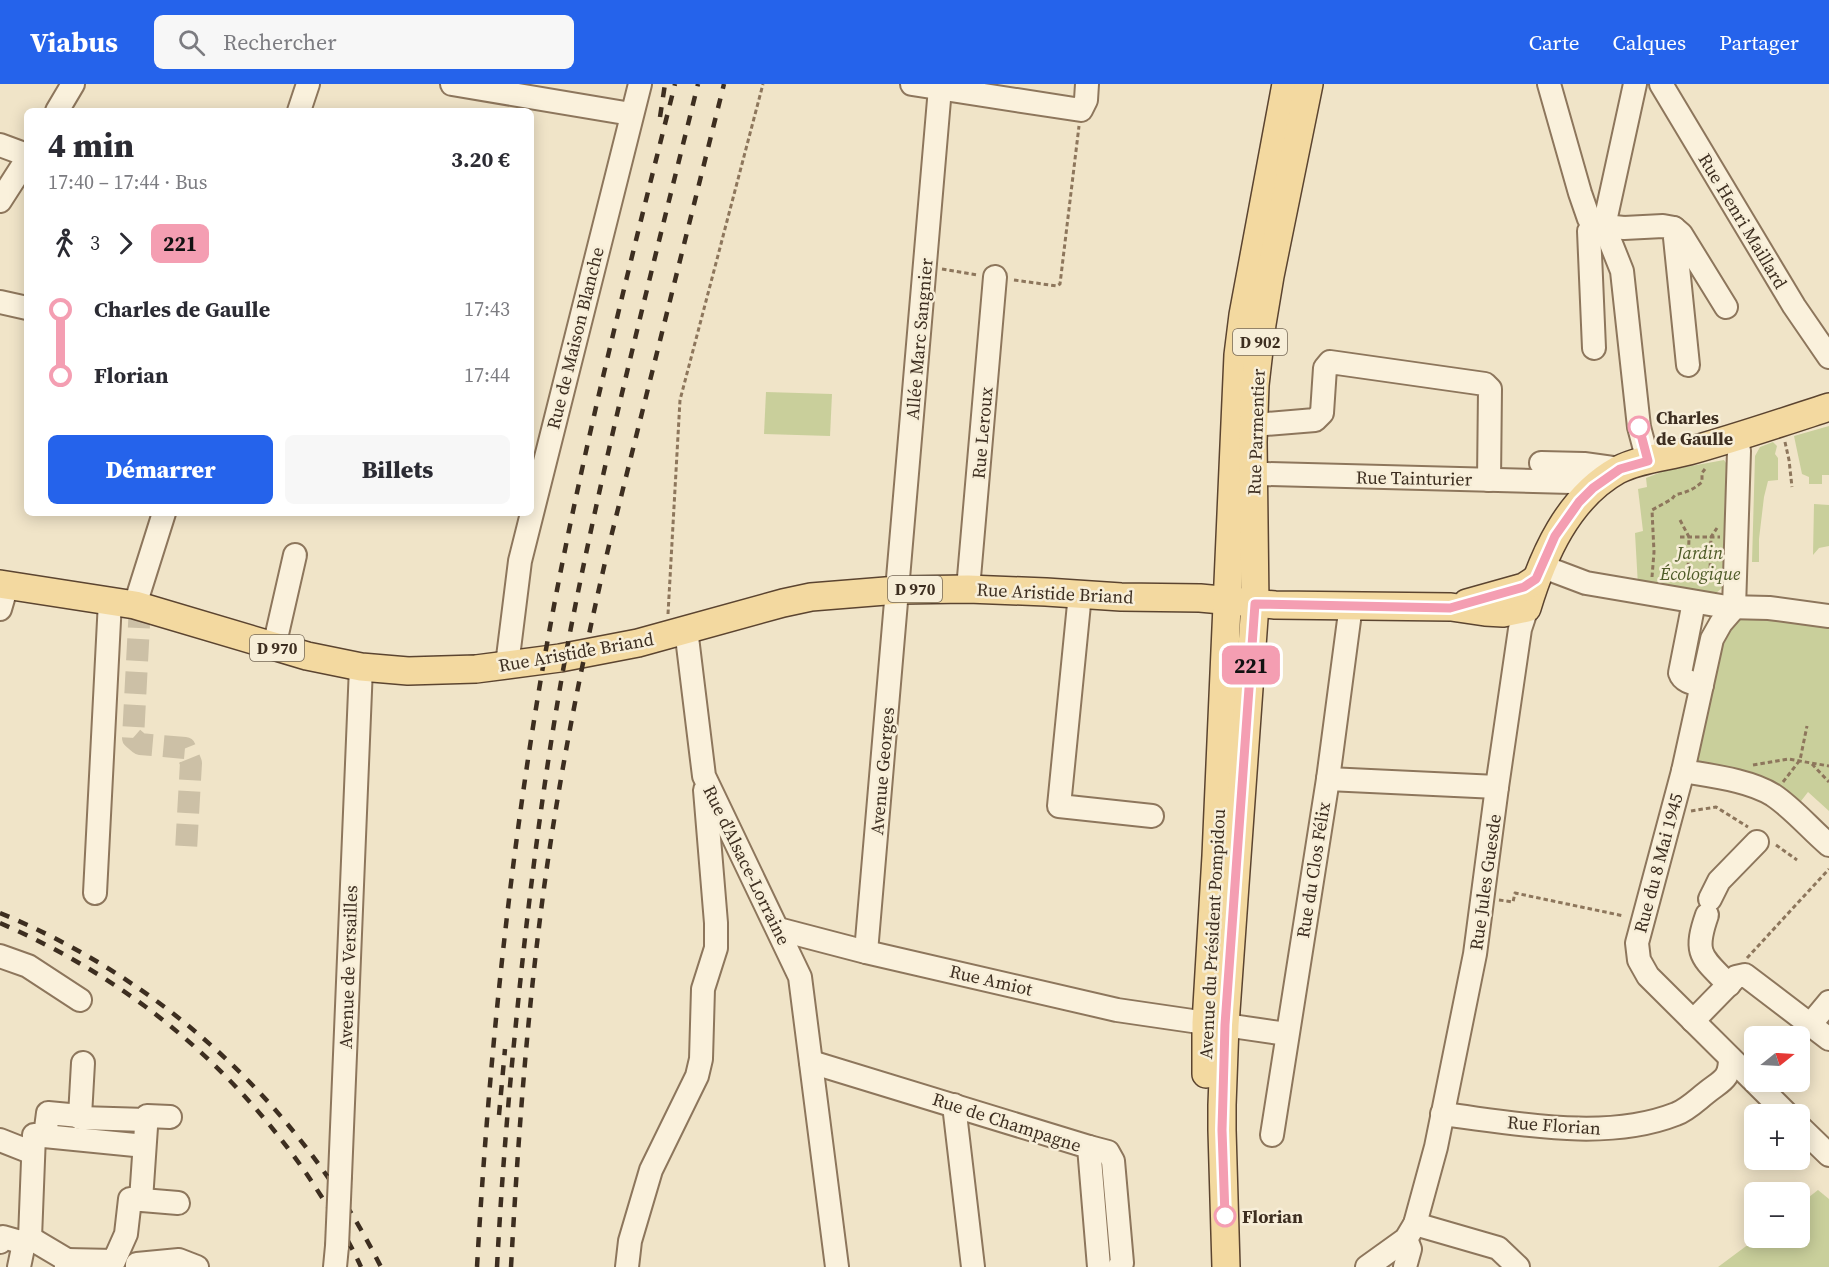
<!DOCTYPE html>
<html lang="fr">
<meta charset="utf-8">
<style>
body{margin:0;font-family:"Source Serif 4",serif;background:#f7f7f7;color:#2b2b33;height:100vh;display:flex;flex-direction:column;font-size:22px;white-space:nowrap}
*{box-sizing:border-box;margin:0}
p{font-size:20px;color:#7c7c81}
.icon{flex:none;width:33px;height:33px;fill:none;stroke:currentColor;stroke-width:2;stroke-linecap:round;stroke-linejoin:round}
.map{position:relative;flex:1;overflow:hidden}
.sheet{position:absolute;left:24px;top:24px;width:510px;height:408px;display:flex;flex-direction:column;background:#fff;border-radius:9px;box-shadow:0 3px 15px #0003}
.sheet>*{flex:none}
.badge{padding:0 12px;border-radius:9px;font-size:21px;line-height:39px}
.needle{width:39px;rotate:72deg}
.buttons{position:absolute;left:1744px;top:942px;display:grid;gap:12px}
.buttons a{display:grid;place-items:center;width:66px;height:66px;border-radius:9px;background:#fff;box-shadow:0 3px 15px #0003;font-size:30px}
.map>.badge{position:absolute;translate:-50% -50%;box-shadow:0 0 0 3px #fff}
.legs{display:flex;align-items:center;gap:9px;height:66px;padding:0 24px;font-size:20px}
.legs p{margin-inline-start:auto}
.summary{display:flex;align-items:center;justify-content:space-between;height:102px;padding:0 24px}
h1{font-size:33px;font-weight:800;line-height:45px}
.cta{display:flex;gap:12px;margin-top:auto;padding:12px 24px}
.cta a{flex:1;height:69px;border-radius:9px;background:#2563eb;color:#fff;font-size:24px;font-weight:800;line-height:69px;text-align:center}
.cta a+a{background:#f7f7f7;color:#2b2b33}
ul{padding:0 24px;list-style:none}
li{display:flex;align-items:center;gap:21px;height:66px;font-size:22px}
li i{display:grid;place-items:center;width:9px;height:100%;margin:0 8px;background:currentColor}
li i::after{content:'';width:15px;height:15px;margin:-8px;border:4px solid;border-radius:50%;background:#fff}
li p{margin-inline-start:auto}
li:first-child i{background:linear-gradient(#0000 50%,currentColor 0)}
li:last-child i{background:linear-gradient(currentColor 50%,#0000 0)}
header{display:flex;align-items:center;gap:36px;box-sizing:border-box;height:84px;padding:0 30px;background:#2563eb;color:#fff}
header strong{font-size:28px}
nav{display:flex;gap:33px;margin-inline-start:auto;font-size:21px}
.search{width:420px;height:54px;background:#f7f7f7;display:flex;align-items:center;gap:15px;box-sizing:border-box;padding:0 21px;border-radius:9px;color:#7c7c81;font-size:22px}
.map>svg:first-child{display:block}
</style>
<header>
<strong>Viabus</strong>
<div class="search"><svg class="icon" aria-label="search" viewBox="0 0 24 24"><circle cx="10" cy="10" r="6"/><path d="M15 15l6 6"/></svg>Rechercher</div>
<nav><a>Carte</a><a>Calques</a><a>Partager</a></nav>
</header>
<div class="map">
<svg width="1829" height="1183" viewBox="0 0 1829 1183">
<rect width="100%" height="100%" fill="#f0e4c8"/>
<g fill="#c9cf9b">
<polygon points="766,308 832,310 830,352 764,350"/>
<polygon points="1829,342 1829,391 1822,391 1822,400 1809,400 1809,393 1802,390 1794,352"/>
<polygon points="1773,358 1777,362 1775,370 1778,374 1778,396 1768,397 1764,413 1759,455 1759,478 1752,478 1755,372 1760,363"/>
<polygon points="1724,376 1726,379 1722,504 1716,509 1710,511 1638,502 1635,449 1643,447 1638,405 1647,403 1646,394 1664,387"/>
<polygon points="1814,420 1829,421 1829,462 1819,464 1813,471"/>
<polygon points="1747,531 1829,541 1829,727 1808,708 1798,721 1695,680 1728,541"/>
<polygon points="1818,1106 1829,1115 1829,1183 1718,1183 1757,1154 1800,1154 1800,1120"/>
</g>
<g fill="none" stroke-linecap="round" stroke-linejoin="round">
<polyline stroke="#ccc0a6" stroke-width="22" stroke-dasharray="22 11" stroke-linecap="butt" points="140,522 133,654 140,660 185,664 191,679 186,766"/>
<g stroke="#8d765c" stroke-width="26">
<g id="minor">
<polyline points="452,0 631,30"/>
<polyline points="912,0 1081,26 1086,16 1087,0"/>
<polyline points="1549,0 1580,109 1589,135 1595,139 1604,142 1624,144 1663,142 1674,144 1688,281"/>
<polyline points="1661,0 1794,222 1829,273"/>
<polyline points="57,27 73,0"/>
<polyline points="299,27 308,0"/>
<polyline points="0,61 27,71"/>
<polyline points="0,117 27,75"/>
<polyline points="1604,142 1622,187 1639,343 1648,377"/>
<polyline points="1604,142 1635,0"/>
<polyline points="1674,144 1681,150 1726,223"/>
<polyline points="0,218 27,224"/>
<polyline points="1594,264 1589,147 1595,139"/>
<polyline points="1254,341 1315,336 1322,329 1325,284 1330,278 1485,300 1490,305 1489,396"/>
<polyline points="1541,379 1584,380 1620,385"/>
<polyline points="1239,402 1253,392 1267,390 1571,398 1603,396"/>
<polyline points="1541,482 1586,499 1727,523 1769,524 1829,532"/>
<polyline points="968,505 995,193"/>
<polyline points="1080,510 1059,722 1152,732"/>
<path d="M 1694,518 L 1680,589 C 1683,598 1693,599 1702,601"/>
<polyline points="135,521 164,429"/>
<polyline points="1734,524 1721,539 1712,555 1683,687 1637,859 1639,876 1648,892 1787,1030"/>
<polyline points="1734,524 1739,367 1736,352"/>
<polyline points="0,525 7,501"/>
<polyline points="686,545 704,692 800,893 837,1183"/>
<polyline points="274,563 295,471"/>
<polyline points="507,581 520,477 640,0"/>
<path d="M 1683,687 C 1711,692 1749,696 1773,711 C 1794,725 1810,745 1829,761"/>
<polyline points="1328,695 1497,703"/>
<polyline points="95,809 110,517"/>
<polyline points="1710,815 1719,797 1757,758"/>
<path d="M 1707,831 C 1693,871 1702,873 1729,901"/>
<polyline points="778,845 866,868 1117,926 1206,939"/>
<polyline points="866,868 940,4"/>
<polyline points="0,872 28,882 80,916"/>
<polyline points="1693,937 1736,893 1745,891 1829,955"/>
<polyline points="1225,941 1287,950"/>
<polyline points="1809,942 1829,918"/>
<polyline points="811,978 1089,1063 1099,1183"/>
<polyline points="954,1021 973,1183"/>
<path d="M 1442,1030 C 1516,1039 1605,1058 1676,1030 C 1687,1026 1697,1016 1706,1009 C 1722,996 1730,996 1730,974"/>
<polyline points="80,1032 80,1034 146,1036 147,1032 170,1033"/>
<polyline points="1800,1043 1829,1071"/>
<polyline points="1272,1051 1328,695 1351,521"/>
<polyline points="45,1052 48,1029 80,1032 83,979"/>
<polyline points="0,1056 33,1069"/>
<polyline points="1089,1063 1108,1068 1113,1077 1122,1179 1119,1183"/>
<polyline points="340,1092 361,583"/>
<polyline points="141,1116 146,1043"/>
<polyline points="1415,1140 1498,1164 1518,1183"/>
<polyline points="30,1154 67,1176 66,1183"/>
<polyline points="0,1158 3,1153 24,1159 30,1154 34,1051 135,1061"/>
<polyline points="67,1176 114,1177 126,1150 130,1115 178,1119"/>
<polyline points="19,1183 24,1159"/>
<polyline points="137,1183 137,1180 179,1176 197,1183"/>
<polyline points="335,1183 337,1162"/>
<polyline points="627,1183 630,1157 651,1086 697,992 701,975 703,905 716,864 716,839 705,706"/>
<polyline points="1367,1183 1406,1155 1415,1140 1436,1063 1475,870 1497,703 1520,545 1527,524"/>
<polyline points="1405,1183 1410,1165 1406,1155"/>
</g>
</g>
<g stroke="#5b4430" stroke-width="30">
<g id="major">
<path d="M 0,500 L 135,521 L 307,572 L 361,583 L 408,587 L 476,585 L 560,574 L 638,559 L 783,519 L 811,513 L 898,506 L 968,505 L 1046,508 L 1121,513 L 1200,514 L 1275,521 L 1451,523 L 1485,528 L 1503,529 L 1527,524 C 1543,471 1568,414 1618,386 C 1639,375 1666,373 1689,367 C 1736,354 1783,338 1829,323"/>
<polyline points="1467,519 1524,503 1536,495"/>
<polyline points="1206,990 1206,939 1216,772 1238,271 1243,231 1286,0"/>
<polyline points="1226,1183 1222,1046 1222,1021 1225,941 1255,520 1253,358 1255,301 1262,240 1270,192 1309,0"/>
</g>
</g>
<g stroke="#8d765c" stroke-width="3" stroke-dasharray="4.5 3" stroke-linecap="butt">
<polyline points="942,185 977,191"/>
<polyline points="1014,196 1057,202 1060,200 1079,42"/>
<polyline points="1785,358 1789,376 1792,403"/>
<polyline points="1680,436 1689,453 1688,487 1718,488"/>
<polyline points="1680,453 1720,453"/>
<polyline points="1679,487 1688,487 1682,498"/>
<path d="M 1652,493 L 1654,468 L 1652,426 L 1672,415 L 1675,411 C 1687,408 1693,406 1702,398 L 1702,389 L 1705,385"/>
<polyline points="1716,497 1710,488 1711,453 1717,444"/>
<polyline points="668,530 680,316 763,0"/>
<polyline points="1812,680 1829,698"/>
<polyline points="1753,681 1788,675 1829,682"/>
<polyline points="1783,698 1800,676 1807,642"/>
<polyline points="1691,727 1716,723 1748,743"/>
<polyline points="1776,761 1797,776"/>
<polyline points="1499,816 1513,818 1515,809 1624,832"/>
<polyline points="1747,874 1829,785"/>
</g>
<use href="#minor" stroke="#faf1dc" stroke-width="22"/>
<use href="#major" stroke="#f3d9a0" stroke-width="27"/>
<g stroke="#3d2e20" stroke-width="4.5" stroke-dasharray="10 10" stroke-linecap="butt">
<polyline points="660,33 665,0"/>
<path d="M 0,829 C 165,897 301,1023 381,1183"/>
<path d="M 0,839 C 126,894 227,976 306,1089 C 326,1119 346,1150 361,1183"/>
<polyline points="499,1031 505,965"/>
<path d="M 477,1183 C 490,956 514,729 557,506 C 590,336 633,168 675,0"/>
<path d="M 497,1183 C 502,1088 510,994 520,900 C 532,786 547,672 568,559 C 604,371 652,186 698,0"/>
<path d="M 511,1183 C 518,1056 527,930 544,804 C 560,687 583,572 610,457 L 724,0"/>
</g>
<g stroke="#8d765c" stroke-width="26" stroke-linecap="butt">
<polyline id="minor-bridge" points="337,1162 340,1092"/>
</g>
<use href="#minor-bridge" stroke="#faf1dc" stroke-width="22"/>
</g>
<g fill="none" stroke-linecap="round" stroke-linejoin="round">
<g stroke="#fff" stroke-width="14">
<polyline id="line-1" points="1225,1132 1222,1046 1225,941 1255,520 1450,524 1524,503 1536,495 1555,452 1579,418 1593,404 1620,385 1648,377 1639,343"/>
</g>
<use href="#line-1" stroke="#f49eb2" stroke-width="9"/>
</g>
<g fill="#fff" stroke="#f49eb2" stroke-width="3">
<circle cx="1639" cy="343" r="10"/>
<circle cx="1225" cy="1132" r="10"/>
</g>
<g text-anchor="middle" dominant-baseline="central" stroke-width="5" stroke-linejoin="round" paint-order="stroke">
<g fill="#f7eed8" stroke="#756857" stroke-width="1.5">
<rect x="1233" y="245" width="54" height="26" rx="4.5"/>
<rect x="888" y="492" width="54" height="26" rx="4.5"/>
<rect x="250" y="551" width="54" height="26" rx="4.5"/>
</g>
<g font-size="16" font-weight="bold" fill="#3d2e20">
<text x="1260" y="258">D 902</text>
<text x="915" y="505">D 970</text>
<text x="277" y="564">D 970</text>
</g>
<g font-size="18" fill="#3d2e20" stroke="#f7eed8">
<text transform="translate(1743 137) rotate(59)">Rue Henri Maillard</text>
<text transform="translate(575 254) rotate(-76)">Rue de Maison Blanche</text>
<text transform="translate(919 255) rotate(-85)">Allée Marc Sangnier</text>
<text transform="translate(1256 348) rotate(-88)">Rue Parmentier</text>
<text transform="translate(982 349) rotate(-85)">Rue Leroux</text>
<text transform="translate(1414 394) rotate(1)">Rue Tainturier</text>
<text transform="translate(1055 509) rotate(3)">Rue Aristide Briand</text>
<text transform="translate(576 568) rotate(-10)">Rue Aristide Briand</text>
<text transform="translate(882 687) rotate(-85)">Avenue Georges</text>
<text transform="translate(1658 779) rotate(-75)">Rue du 8 Mai 1945</text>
<text transform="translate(747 781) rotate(64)">Rue d'Alsace-Lorraine</text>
<text transform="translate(1313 786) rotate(-81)">Rue du Clos Félix</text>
<text transform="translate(1485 798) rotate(-82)">Rue Jules Guesde</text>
<text transform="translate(1212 850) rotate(-87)">Avenue du Président Pompidou</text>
<text transform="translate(348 883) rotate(-88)">Avenue de Versailles</text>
<text transform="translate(991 896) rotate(13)">Rue Amiot</text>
<text transform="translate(1007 1038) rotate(18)">Rue de Champagne</text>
<text transform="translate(1554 1041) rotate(4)">Rue Florian</text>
</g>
<g font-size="18" font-weight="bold" fill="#3d2e20" stroke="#f7eed8" text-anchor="start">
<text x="1656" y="333">Charles<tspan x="1656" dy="21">de Gaulle</tspan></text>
<text x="1242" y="1132">Florian</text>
</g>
<g font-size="18" font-style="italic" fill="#4d5a26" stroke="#f7eed8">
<text x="1700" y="468">Jardin<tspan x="1700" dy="21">Écologique</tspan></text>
</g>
</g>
</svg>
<div class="buttons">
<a><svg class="needle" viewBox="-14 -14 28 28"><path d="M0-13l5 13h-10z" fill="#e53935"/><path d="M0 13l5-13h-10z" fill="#7c7c81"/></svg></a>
<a>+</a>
<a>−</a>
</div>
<b class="badge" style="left:1251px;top:581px;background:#f49eb2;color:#111">221</b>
<section class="sheet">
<div class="summary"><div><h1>4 min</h1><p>17:40 – 17:44 · Bus</p></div><b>3.20 €</b></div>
<div class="legs"><svg class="icon" aria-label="walk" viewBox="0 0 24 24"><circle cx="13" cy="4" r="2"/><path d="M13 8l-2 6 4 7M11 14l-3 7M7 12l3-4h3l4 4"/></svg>3<svg class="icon" aria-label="forward" viewBox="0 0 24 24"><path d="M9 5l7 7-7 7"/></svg><b class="badge" style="background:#f49eb2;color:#111">221</b></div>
<ul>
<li><i style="color:#f49eb2"></i><b>Charles de Gaulle</b><p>17:43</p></li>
<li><i style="color:#f49eb2"></i><b>Florian</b><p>17:44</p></li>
</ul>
<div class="cta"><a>Démarrer</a><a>Billets</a></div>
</section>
</div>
